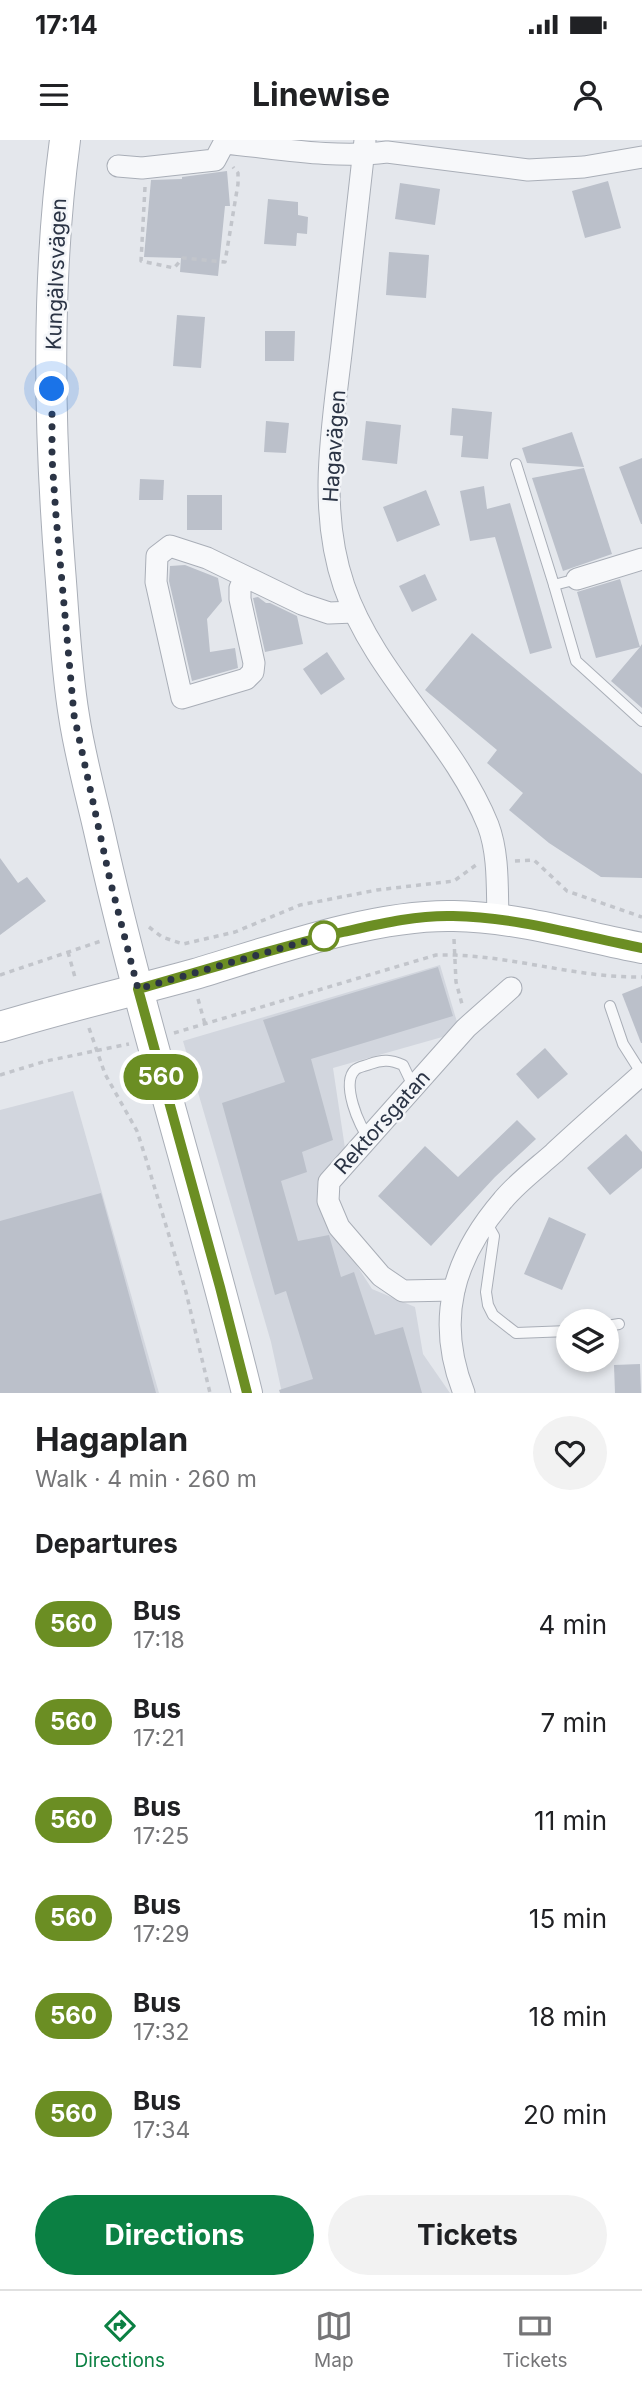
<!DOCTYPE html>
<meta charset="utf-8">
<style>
body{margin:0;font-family:Inter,sans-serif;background:#f2f2f2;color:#202124;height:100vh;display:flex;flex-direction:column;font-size:26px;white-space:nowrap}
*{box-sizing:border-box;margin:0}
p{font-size:23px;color:#757577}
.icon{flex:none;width:38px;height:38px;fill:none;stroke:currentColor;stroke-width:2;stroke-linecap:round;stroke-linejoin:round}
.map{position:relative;height:1253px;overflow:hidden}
.side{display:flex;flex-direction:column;background:#fff;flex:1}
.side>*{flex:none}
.badge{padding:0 14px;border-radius:23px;font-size:24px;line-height:46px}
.controls{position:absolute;left:556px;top:1169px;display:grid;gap:14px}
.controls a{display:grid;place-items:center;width:63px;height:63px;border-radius:50%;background:#fff;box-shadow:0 4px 10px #0003;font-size:35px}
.you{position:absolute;width:35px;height:35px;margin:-18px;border:5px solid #fff;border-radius:50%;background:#1a73e8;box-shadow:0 0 0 10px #1a73e833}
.map>.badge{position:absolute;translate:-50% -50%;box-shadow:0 0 0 4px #fff}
h2{padding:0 35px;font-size:26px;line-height:63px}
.round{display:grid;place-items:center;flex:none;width:74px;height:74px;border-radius:37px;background:#f2f2f2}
.head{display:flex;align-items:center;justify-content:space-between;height:119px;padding:0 35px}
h1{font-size:33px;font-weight:700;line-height:52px}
.action{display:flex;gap:14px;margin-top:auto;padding:14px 35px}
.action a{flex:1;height:80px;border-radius:42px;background:#0b8043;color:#fff;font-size:28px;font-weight:700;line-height:80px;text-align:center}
.action a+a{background:#f2f2f2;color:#202124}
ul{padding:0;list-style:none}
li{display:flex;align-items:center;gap:21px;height:98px;padding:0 35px}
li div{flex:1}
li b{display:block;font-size:26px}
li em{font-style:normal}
li .badge{min-width:77px;font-weight:700;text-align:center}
.status{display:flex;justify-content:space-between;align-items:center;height:49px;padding:0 35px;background:#fff;direction:ltr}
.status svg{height:19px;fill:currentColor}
header{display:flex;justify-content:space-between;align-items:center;height:91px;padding:0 35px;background:#fff;font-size:32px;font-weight:700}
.tabs{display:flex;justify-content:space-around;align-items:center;height:98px;border-top:2px solid #e0e0e0;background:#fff;font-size:19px;color:#757577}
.tabs a{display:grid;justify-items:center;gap:4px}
.tabs .current{color:#0b8043}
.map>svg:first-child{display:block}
</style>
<div class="status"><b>17:14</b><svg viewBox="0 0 49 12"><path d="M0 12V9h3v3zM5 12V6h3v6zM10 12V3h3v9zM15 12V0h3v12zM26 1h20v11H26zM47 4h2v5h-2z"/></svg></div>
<header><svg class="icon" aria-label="menu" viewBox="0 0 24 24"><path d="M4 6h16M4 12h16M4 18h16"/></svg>Linewise<svg class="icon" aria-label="person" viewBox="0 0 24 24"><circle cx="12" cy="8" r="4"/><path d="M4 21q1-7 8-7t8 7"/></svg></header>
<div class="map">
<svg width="642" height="1253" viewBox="0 0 642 1253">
<rect width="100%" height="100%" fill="#e4e7ec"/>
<g fill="#d2d6de">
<polygon points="440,825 460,892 333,928 346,1015 321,1036 334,1090 372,1149 415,1167 423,1214 450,1253 282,1253 271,1202 183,901"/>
<polygon points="73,951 159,1253 0,1253 0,970"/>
</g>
<g fill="#bbc0ca">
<polygon points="227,31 230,66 225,66 218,136 180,132 181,118 144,117 151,40 182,39 182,37"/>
<polygon points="608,41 621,88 585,98 572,51"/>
<polygon points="400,43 440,49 435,85 395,79"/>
<polygon points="268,59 298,62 298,75 308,77 307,94 297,93 296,106 264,104"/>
<polygon points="389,112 429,115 426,158 386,155"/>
<polygon points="177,175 205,177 201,228 173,226"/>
<polygon points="265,191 295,191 294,221 265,221"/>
<polygon points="452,268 492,272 488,319 461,317 463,296 450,295"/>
<polygon points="266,281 289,283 286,313 264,312"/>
<polygon points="366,281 401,285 397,324 362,320"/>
<polygon points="572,292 584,327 527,323 522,308"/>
<polygon points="642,318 642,384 641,384 619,327"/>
<polygon points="584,328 612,414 563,431 532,338"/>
<polygon points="140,339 164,340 163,360 139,360"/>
<polygon points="484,346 487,369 510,363 552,508 530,514 495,397 470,401 460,351"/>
<polygon points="426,350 440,385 397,402 383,367"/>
<rect x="187" y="355" width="35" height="35"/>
<polygon points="185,425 218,438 222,461 207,479 210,512 235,508 238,528 192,541 169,441 170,426"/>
<polygon points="425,434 437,460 412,472 399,446"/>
<polygon points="620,439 640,507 642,504 642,568 611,541 640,507 596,518 577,452"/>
<polygon points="258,457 266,463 270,463 297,476 303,504 265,512 253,458"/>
<polygon points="472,493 642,634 642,738 601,737 549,703 509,670 523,653 487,623 497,610 425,550"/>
<polygon points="327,512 345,539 321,555 303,529"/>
<polygon points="0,718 18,743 27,737 46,761 0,795"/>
<polygon points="438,827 453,876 311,919 333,1000 302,1012 307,1032 281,1041 298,1101 329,1095 341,1137 354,1132 375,1195 403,1187 422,1253 280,1253 279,1250 313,1239 286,1151 275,1155 222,963 285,942 263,880"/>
<polygon points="642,846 642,903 641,903 622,854"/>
<polygon points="545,908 568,934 538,959 516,934"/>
<polygon points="517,980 536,999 495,1037 431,1106 378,1056 425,1006 458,1037"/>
<polygon points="626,994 642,1012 642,1028 610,1055 587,1028"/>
<polygon points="101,1053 156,1253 0,1253 0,1081"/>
<polygon points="549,1077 586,1094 562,1150 524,1134"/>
<polygon points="640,1224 641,1253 615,1253 614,1225"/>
</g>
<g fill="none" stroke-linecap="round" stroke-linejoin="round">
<g stroke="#a9aeb7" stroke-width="12">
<g id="lane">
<polyline points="516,324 554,445 577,439"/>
<polyline points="554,445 576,521 642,581"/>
<polyline points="610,866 623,904 642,934"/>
<path d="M 369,998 C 359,987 341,943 355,930 C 358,927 365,926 370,924 C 383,919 391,920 403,925 L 413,946"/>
<polyline points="486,1082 494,1096 486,1152 488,1165 493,1175 516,1193 569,1191"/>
<polyline points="607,1186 619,1184"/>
</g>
</g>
<g stroke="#a9aeb7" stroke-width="23">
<g id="street">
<path d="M 365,0 C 357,68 350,137 342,205 C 333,285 317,367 344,446 C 375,536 453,598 488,685 C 499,714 497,749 498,779"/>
<path d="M 118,26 L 142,28 L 215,20 L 224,3 C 277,8 333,19 387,12 L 528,30 L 584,27 L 642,17"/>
<polyline points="245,437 240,448 240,459 254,523 253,532 246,539 182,558 156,442 157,416 170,406 207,418 302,464 329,473 354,472"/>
<polyline points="577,439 642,419"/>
<polyline points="454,1150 403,1151 381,1136 339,1087 328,1061 329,1042 466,888 511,848"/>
<path d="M 464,1253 C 435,1180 453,1118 503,1060 C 517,1043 537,1028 554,1013 C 583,986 613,960 642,934"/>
</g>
</g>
<g stroke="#a9aeb7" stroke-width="32">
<g id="secondary">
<path d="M 65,0 C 46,142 49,287 60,429 C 64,478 66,528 74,576 C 80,616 91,655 100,695 C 142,883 201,1066 247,1253"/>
<path d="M 0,887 C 65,867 130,852 195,834 C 272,811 373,774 454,776 C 517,777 580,796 642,808"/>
</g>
</g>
<g stroke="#c2c5cb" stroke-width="3.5" stroke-dasharray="5 5" stroke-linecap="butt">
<polyline points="145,47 141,121 174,128 183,118 225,122 238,44 238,33 233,27"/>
<polyline points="515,721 534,720 567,751 642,777"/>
<polyline points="149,787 162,797 183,804 235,792 300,765 377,750 454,741 476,725"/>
<polyline points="454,799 456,842 462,864"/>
<polyline points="68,812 76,841"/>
<polyline points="0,835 101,801"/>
<polyline points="198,859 205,884"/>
<polyline points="89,888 105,934 137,991 146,1019 186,1152 210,1253"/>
<path d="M 174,893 L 436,815 C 505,813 573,838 642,837"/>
<polyline points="0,935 46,921 129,904"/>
</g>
<use href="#lane" stroke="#f7f8fa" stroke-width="10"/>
<use href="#street" stroke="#f7f8fa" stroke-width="21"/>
<use href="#secondary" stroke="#fff" stroke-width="30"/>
</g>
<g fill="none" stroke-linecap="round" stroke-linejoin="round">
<g stroke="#fff" stroke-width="16">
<path id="line" d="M 247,1253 L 220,1147 L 138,849 C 206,830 274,808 343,792 C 379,784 416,775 453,776 C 517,777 580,796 642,808"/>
</g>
<use href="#line" stroke="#6b8e23" stroke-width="10"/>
<polyline stroke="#2b3445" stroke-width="7" stroke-dasharray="0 12.6" points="52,249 52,318 56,376 74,575 110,740 138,849 324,796"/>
</g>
<circle fill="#fff" stroke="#6b8e23" stroke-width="3.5" cx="324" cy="796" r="14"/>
<g text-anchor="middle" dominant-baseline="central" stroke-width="5" stroke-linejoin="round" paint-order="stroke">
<g font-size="21" fill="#2b3445" stroke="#f4f6f9">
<text transform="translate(56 134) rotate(-88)">Kungälvsvägen</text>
<text transform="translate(334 306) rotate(-86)">Hagavägen</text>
<text transform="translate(382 982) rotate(-48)">Rektorsgatan</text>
</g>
</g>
</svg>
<div class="controls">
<a><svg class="icon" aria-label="layers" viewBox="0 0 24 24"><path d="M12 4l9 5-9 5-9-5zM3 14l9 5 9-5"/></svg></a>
</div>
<div class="you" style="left:52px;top:249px"></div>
<b class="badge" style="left:161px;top:937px;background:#6b8e23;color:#fff">560</b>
</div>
<section class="side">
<div class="head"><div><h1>Hagaplan</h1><p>Walk · 4 min · 260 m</p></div><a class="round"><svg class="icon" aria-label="heart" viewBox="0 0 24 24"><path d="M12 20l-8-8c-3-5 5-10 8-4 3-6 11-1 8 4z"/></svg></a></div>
<h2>Departures</h2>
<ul>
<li><span class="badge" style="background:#6b8e23;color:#fff">560</span><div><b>Bus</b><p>17:18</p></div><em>4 min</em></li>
<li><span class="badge" style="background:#6b8e23;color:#fff">560</span><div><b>Bus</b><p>17:21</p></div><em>7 min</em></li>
<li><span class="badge" style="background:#6b8e23;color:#fff">560</span><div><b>Bus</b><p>17:25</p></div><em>11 min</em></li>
<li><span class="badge" style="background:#6b8e23;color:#fff">560</span><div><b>Bus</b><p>17:29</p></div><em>15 min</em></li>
<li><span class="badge" style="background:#6b8e23;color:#fff">560</span><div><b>Bus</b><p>17:32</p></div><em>18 min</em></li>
<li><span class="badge" style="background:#6b8e23;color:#fff">560</span><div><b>Bus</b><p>17:34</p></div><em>20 min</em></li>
</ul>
<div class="action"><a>Directions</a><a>Tickets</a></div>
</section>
<nav class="tabs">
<a class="current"><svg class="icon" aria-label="directions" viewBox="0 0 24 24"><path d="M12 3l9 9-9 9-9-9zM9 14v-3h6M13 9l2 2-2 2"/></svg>Directions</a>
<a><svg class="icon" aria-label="map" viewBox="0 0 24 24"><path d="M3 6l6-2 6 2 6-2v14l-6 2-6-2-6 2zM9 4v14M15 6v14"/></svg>Map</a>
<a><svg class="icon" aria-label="tickets" viewBox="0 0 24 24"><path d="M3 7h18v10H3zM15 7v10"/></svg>Tickets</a>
</nav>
